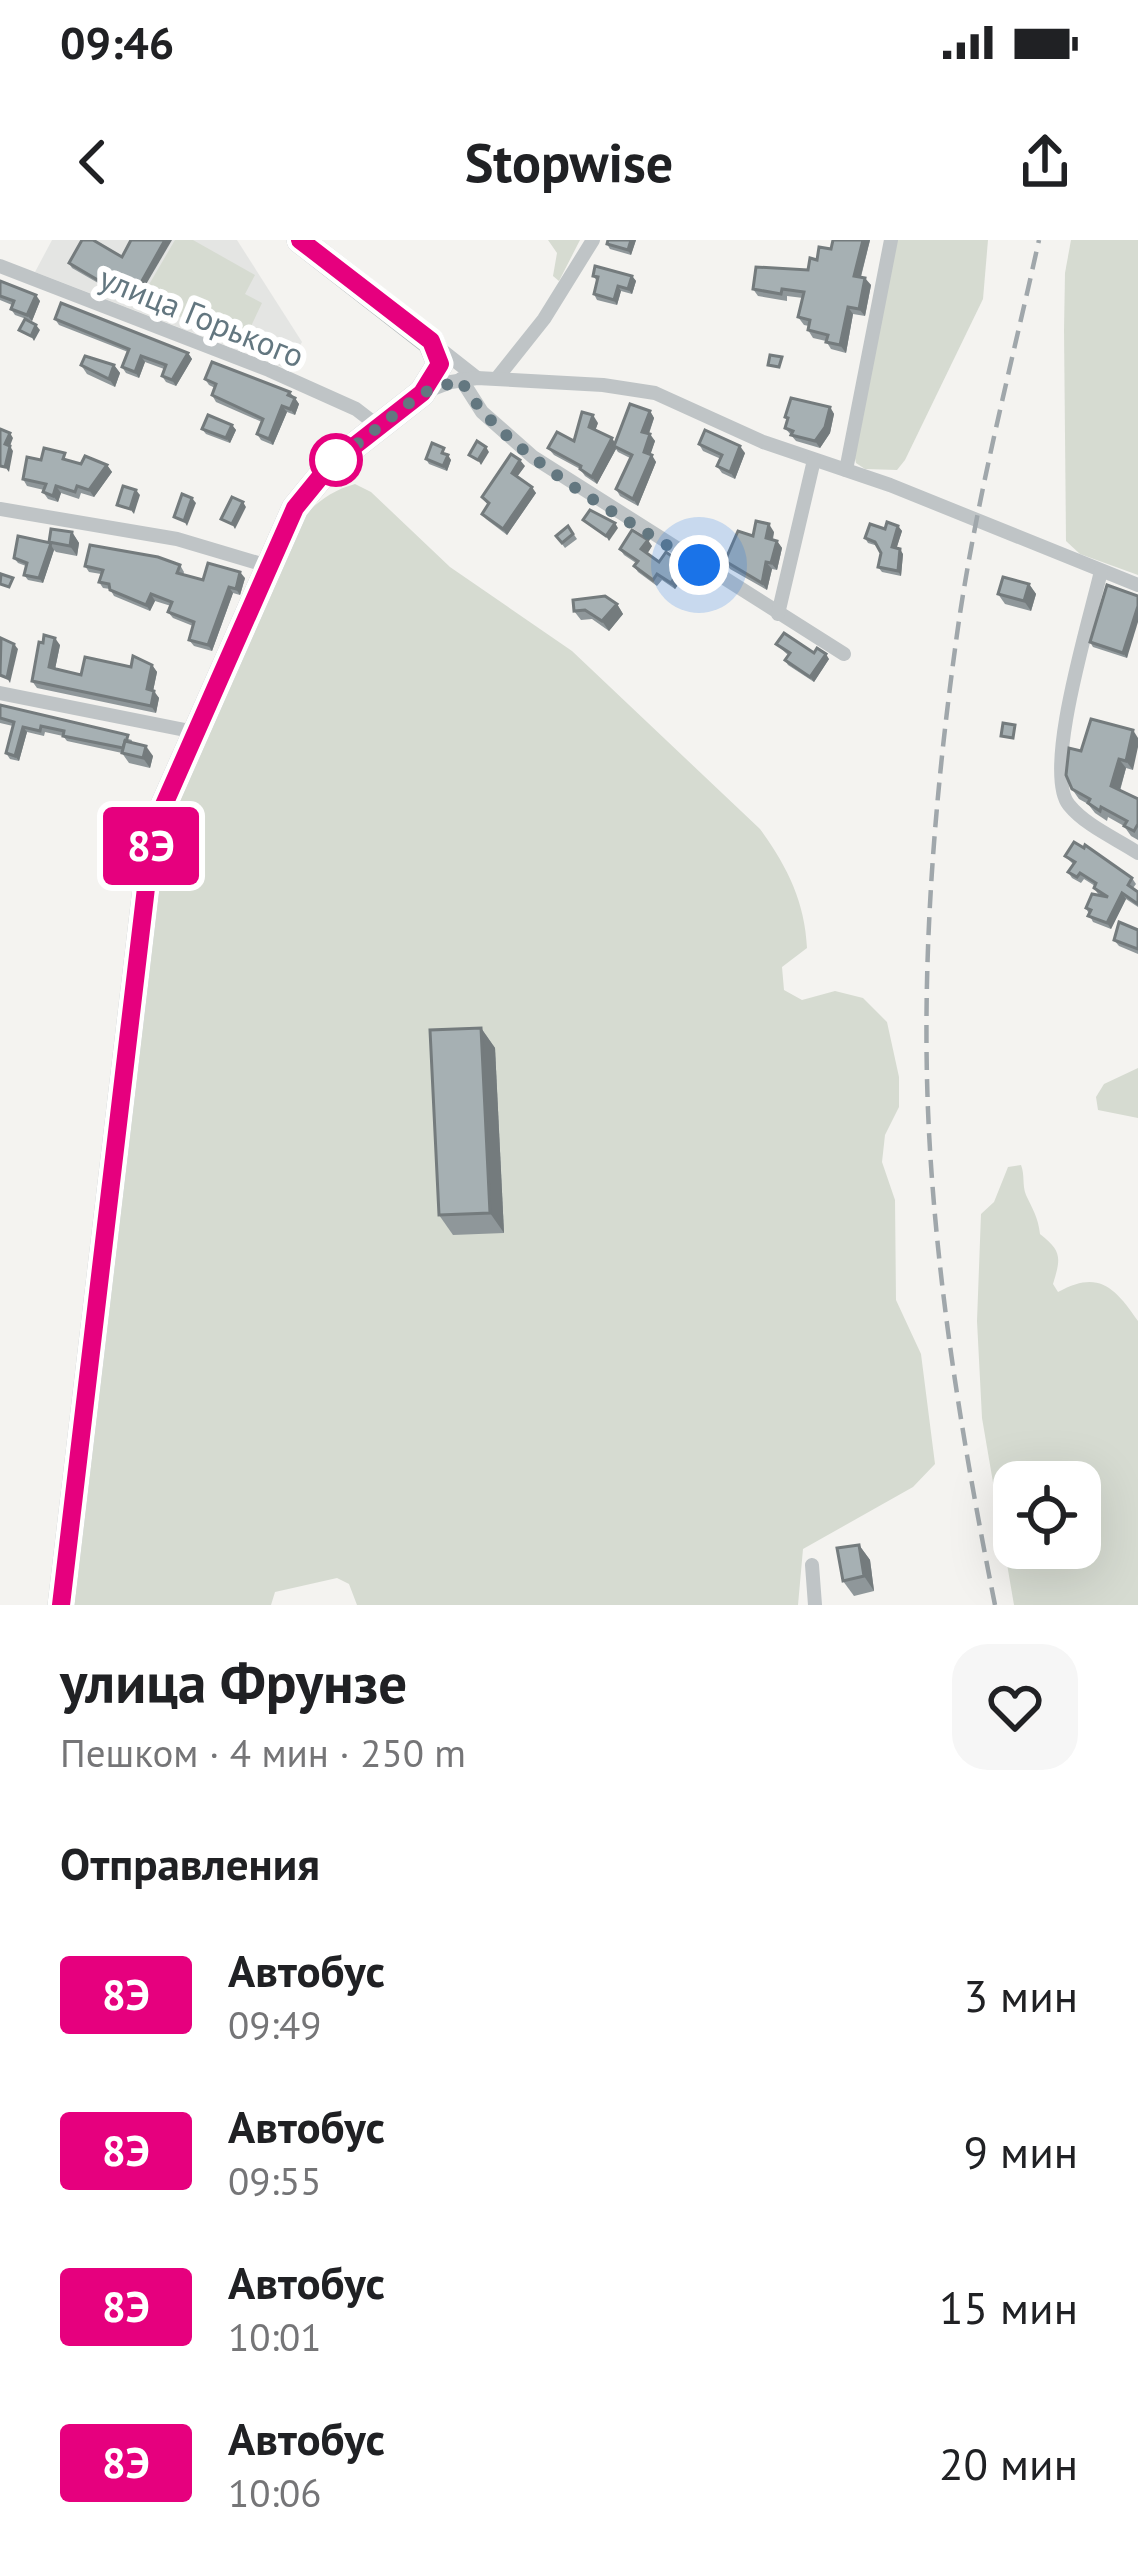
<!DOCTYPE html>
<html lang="ru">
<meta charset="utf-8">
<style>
body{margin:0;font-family:"PT Sans",sans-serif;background:#f6f6f6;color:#202124;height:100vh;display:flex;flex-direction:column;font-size:45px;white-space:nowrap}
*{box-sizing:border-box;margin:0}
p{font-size:39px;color:#757577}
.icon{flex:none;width:66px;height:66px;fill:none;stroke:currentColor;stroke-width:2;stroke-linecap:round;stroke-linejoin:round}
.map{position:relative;height:1365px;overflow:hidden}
.drawer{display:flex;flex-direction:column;background:#fff;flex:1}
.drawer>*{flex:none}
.badge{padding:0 24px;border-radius:9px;font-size:42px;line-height:78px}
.tools{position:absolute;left:993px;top:1221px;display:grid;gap:24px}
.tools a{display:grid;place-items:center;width:108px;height:108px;border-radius:24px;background:#fff;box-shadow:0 12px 48px #0002;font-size:60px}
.you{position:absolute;width:60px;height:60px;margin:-30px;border:9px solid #fff;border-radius:50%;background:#1a73e8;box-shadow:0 0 0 18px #1a73e833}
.map>.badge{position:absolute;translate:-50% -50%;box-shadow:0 0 0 6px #fff}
h2{padding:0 60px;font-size:45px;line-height:108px}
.round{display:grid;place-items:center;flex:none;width:126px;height:126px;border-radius:36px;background:#f6f6f6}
.headline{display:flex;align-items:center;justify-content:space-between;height:204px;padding:0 60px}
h1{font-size:57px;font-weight:800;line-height:90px}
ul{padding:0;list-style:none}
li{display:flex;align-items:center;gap:36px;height:156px;padding:0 60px}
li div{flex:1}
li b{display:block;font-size:45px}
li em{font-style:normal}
li .badge{min-width:132px;font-weight:700;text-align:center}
.status{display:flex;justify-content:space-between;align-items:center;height:84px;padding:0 60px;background:#fff;direction:ltr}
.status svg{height:33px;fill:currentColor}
header{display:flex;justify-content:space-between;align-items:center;height:156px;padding:0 60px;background:#fff;font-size:54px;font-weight:800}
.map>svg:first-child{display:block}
</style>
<div class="status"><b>09:46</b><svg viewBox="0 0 49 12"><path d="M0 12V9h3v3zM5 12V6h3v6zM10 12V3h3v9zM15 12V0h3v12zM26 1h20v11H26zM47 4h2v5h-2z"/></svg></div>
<header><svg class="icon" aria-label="back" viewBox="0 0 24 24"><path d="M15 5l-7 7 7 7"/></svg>Stopwise<svg class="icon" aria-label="share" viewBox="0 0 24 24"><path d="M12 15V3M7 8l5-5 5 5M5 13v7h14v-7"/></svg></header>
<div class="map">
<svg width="1138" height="1365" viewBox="0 0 1138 1365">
<rect width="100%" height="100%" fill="#f4f3f0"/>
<polygon fill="#e4e5e3" points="52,0 237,0 302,102 287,129 35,32"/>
<g fill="#d6dbd1" fill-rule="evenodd">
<polygon points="175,0 193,0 255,35 245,54 262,63 243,103 140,60"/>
<polygon points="548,0 580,0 559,41 553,36 557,13"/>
<polygon points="897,0 988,0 983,59 905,220 897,230 865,229 856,223 854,214"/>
<polygon points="1071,0 1138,0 1138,335 1080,314 1066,301 1064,90 1065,33"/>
<path d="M 355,244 L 371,252 L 450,327 L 572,411 L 760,589 C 787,626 805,662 807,708 L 782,727 L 784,750 L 802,760 L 835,751 L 863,758 L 887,782 L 899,837 L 899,867 L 885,895 L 882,922 L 895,960 L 896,1060 L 921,1114 L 935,1224 L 913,1247 L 803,1309 L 798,1365 L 357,1365 L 349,1344 L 337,1338 L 275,1352 L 271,1365 L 67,1365 L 164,608 L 177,560 L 291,291 C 310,268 326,252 355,244 Z"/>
<polygon points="1138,828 1138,878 1098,870 1096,857 1104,844"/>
<path d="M 1021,925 C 1025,935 1022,945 1026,955 C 1033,970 1038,977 1040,994 C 1062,1011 1061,1018 1053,1044 L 1058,1052 C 1098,1030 1114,1046 1138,1081 L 1138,1365 L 1014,1365 L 982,1178 L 977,1081 L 981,974 L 994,962 L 1008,927 ZM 1014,1242 L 1080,1242 L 1080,1308 L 1014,1308 Z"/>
</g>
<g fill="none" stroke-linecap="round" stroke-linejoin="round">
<g stroke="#b1b8ba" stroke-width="27">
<polyline id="secondary" points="61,1365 150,614 159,576 295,268 330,225 422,153 440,124 431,102 300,0"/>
</g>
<g stroke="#bfc4c6" stroke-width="14">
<polyline points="0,26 269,130 356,169 378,186"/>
<polyline points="435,105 477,138"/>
<polyline points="497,138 544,79 593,0"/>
<polyline points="461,139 482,172 533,217 844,414"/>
<polyline points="422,153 451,142 477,138 603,145 655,153 763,202 890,245 1138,345"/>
<polyline points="846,230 891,0"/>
<polyline points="0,269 177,299 268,326"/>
<path d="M 1101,331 C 1091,376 1042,532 1069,565 C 1086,586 1117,599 1138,613"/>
<polyline points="778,374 814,220"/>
<polyline points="0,453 195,492"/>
<polyline points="812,1325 815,1365"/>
</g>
<use href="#secondary" stroke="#fff" stroke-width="21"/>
<path stroke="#a0a7ab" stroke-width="4.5" stroke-dasharray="18 9" stroke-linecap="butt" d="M 995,1365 C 966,1220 941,1073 931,925 C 919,754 932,578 955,409 C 973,271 1009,136 1039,0"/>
</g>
<g fill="#8f979a">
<polygon points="636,0 631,15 610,9 607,4"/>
<polygon points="870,0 861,37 871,45 865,76 853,74 846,113 831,109 826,101 813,98 808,90 809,86 804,85 798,77 803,58 787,56 787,61 758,56 753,49 808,30 831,9"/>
<polygon points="122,17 141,53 118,40 112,51 72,28 69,23"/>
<polygon points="593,36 632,36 636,41 632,54 621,51 617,65 597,60 594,54 597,41"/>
<polygon points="0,41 40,61 32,81 15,75 11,69 12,65 0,60"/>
<polygon points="55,79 188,113 192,119 176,146 166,142 162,136 164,129 145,122 139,138 126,133 122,127 128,112 59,85"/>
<polygon points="81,125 114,125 120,133 115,147 87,134"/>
<polygon points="205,139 290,152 299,164 295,175 287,172 273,205 261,200 257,194 262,182 216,162 212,155 215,148 209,145"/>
<polygon points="830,167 834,174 830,193 820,208 796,201 785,188 787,181 785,177"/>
<polygon points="650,171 654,178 649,194 655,201 650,214 656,222 638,266 620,256 616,249 630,218 618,212 616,209 597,244 585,236 580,229 554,215 548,208 574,201 598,183 595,190 615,202"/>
<polygon points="232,185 236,190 230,203 206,194 202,189"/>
<polygon points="699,204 745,213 735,239 722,233 717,226 721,219 703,211"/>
<polygon points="448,213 447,215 451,220 447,231 429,224 426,219"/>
<polygon points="41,220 69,221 81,224 107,225 112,232 94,257 81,253 79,259 61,253 58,262 48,259 43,252 44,250 27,246 23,239"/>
<polygon points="525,226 517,237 536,253 507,295 486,279 482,274 488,265 482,257"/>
<polygon points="568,286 577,299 565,308 556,296"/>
<polygon points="898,286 902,291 896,309 903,314 901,336 882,332 878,327 881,313 878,306 868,303 865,298"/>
<polygon points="72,292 79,303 77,316 56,312 54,310 43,343 28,340 24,335 26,326 18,323 14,318"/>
<polygon points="774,292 773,300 777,301 782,308 777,330 772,329 767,350 730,329 725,321 753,296"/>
<polygon points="652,306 647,313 659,322 688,331 675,349 662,340 657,346 638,332 634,326 636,323 624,315 620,309"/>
<polygon points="180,325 184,332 183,335 203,340 245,338 240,355 233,353 212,411 194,406 189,400 193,386 173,378 168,372 171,366 155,361 150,371 114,356 110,349 103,348 99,342 101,334 89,332 85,326"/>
<polygon points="1029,344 1036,354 1031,371 1005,364 998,354"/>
<polygon points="1138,356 1127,418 1093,407 1090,402"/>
<polygon points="617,364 623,374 609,391 592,379 581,380 574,371"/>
<polygon points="43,403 60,405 55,429 81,435 152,425 157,432 153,451 159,458 156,473 37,448 32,441"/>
<polygon points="776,404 814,413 829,419 814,442 788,425 785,420 788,415"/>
<polygon points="0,465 132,500 131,503 153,516 150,528 129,523 122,513 67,501 63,496 45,492 44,496 27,492 19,521 10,519 6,513 13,486 0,483"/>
<polygon points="1133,490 1133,530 1126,528 1120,551 1138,559 1138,600 1131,596 1124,586 1108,577 1107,581 1095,573 1088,564 1079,559 1072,549"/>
<polygon points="1065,616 1132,638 1136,644 1133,648 1138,652 1138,667 1126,659 1111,689 1093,682 1086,668 1098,654 1094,648 1095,646 1084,639 1081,643 1072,638 1068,632 1073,624"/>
<polygon points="1138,690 1138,714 1119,706 1114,700"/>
<polygon points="481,788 495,808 504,993 453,995 439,975"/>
<polygon points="859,1305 870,1320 874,1351 854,1356 843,1341"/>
</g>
<g fill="#747b7d">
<polygon points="165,0 172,0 141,53 138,48"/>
<polygon points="631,0 636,0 631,15 628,10"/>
<polygon points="863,0 870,0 859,43 854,36"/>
<polygon points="115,35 118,40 112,51 108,46"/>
<polygon points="632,36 636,41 632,54 628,49"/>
<polygon points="865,38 871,45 865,76 859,69"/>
<polygon points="618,46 621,51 617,65 614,60"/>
<polygon points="36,55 40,61 32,81 27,75"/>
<polygon points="848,67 853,74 846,113 840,105"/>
<polygon points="36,85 40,90 34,101 31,96"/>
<polygon points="188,113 192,119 176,146 172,140"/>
<polygon points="141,116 145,122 139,138 135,132"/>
<polygon points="114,125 120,133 115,147 109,139"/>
<polygon points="295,158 299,164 295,175 290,169"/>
<polygon points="282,166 287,172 273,205 269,199"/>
<polygon points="830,167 834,174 830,193 820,208 815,201"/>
<polygon points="650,171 654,178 647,198 642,192"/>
<polygon points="593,175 598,183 594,194 589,187"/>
<polygon points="232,185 236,190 230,203 226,198"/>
<polygon points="10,193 13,198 10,206 13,211 9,232 5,227 5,204"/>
<polygon points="650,194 655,201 649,219 644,212"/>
<polygon points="612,198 617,206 614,206 616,209 597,244 592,237"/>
<polygon points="740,206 745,213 735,239 730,232"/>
<polygon points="486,207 489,212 481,225 478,220"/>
<polygon points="448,215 451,220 447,231 443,226"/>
<polygon points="652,215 656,222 638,266 633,259"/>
<polygon points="520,220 525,226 516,238 512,233"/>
<polygon points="107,225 112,232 94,257 89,250"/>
<polygon points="56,246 61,253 58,262 53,256"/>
<polygon points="532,247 536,253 507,295 503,289"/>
<polygon points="136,250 140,255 134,274 130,269"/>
<polygon points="192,258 196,263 187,286 184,281"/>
<polygon points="243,262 246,267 235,289 232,284"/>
<polygon points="615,283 618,288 609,301 606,296"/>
<polygon points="769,284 774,292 771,305 766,298"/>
<polygon points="898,286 902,291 895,313 892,307"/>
<polygon points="72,292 79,303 77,316 70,306"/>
<polygon points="648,300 652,306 646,316 641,309"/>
<polygon points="777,301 782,308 777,330 771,323"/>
<polygon points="51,305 54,310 43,343 39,338"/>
<polygon points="900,309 903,314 901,336 898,331"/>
<polygon points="766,322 772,329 767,350 762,343"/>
<polygon points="684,325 688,331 675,349 671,343"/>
<polygon points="240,332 245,338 240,355 236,349"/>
<polygon points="1029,344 1036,354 1031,371 1024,361"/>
<polygon points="229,347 233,353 212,411 208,405"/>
<polygon points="151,354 155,361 150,371 146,365"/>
<polygon points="617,364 623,374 609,391 602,381"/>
<polygon points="1138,366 1138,382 1127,418 1123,413"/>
<polygon points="55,398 60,405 54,434 49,427"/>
<polygon points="14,404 18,409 10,443 7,438"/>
<polygon points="826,414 829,419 814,442 810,437"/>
<polygon points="152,425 157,432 152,456 147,449"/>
<polygon points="154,451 159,458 156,473 151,466"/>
<polygon points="23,487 27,492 19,521 15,516"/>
<polygon points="1133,490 1138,498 1138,507 1133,530 1126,521"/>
<polygon points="146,506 153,516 150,528 143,518"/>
<polygon points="1119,519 1126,528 1118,556 1111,546"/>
<polygon points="1122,653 1126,659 1111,689 1107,683"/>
<polygon points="481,788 495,808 504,993 490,973"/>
<polygon points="859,1305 870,1320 874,1351 864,1336"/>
</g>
<g fill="#a6b0b3" stroke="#747b7d" stroke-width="3">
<polygon points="82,0 93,0 122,17 131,0 165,0 138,48 115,35 108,46 69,23"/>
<polygon points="608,0 631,0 628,10 607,4"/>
<polygon points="833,0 863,0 854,36 865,38 859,69 848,67 840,105 826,102 828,95 808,90 810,80 798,77 804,52 782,49 781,54 753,49 756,27 808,30 810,18 817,20 819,7 831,9"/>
<polygon points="595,26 632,36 628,49 618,46 614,60 594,54 598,37 593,36"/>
<polygon points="0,41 36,55 27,75 11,69 14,61 0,56"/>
<polygon points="61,63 188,113 172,140 162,136 166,125 141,116 135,132 122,127 129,109 55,79"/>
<polygon points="25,79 36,85 31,96 19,90"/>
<polygon points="770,115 782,117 779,127 768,125"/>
<polygon points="85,116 114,125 109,139 81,125"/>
<polygon points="212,122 290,152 288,155 295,158 290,169 282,166 269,199 257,194 263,179 212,155 216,144 205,139"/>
<polygon points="791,158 830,167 825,187 815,201 791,195 793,191 785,188 788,178 785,177"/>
<polygon points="630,164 650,171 642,192 650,194 644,212 652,215 633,259 616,249 632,215 614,206"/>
<polygon points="582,172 593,175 589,187 612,198 592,237 580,229 581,226 548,208 557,192 574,201"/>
<polygon points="208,175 232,185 226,198 202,189"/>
<polygon points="0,189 10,193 5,204 10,206 5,227 0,226"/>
<polygon points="705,190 740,206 730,232 717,226 722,215 699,204"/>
<polygon points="477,201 486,207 478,220 469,215"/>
<polygon points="432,203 444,208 442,213 448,215 443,226 426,219"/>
<polygon points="44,208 65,213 63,219 81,224 85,216 107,225 89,250 77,246 75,252 56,246 53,256 43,252 46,244 23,239 27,217 41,220"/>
<polygon points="511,214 520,220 512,233 532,247 503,289 482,274 489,263 482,257"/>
<polygon points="123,246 136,250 130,269 117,265"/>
<polygon points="182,254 192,258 184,281 174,277"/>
<polygon points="232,257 243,262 232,284 221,279"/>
<polygon points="590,270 615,283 606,296 583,280"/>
<polygon points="756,281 769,284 766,298 777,301 771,323 766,322 762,343 725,321 738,291 753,296"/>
<polygon points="887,282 898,286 892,307 900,309 898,331 878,327 881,313 875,302 865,298 870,284 885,289"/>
<polygon points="568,286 573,294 562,303 556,296"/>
<polygon points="51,289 72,292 70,306 49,302"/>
<polygon points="632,290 648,300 641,309 659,322 666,312 684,325 671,343 657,334 653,340 634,326 638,321 620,309"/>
<polygon points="18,296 51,303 39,338 24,335 27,323 14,318"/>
<polygon points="90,305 158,317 180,325 177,333 203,340 208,323 240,332 236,349 229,347 208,405 189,400 194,382 168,372 172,362 151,354 146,365 110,350 109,344 99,342 103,330 85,326"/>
<polygon points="1,334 13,338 9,347 0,344"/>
<polygon points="1003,337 1029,344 1024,361 998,354"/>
<polygon points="1107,345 1138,356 1138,366 1123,413 1090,402"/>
<polygon points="605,356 617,364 602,381 585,370 574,371 573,360"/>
<polygon points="784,393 814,413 817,408 826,414 810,437 785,420 790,413 776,404"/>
<polygon points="44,395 55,398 49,427 56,429 81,435 85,417 131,427 133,416 152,425 147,449 154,451 151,466 32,441 39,402 43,403"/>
<polygon points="1,398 14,404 7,438 0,435"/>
<polygon points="0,465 128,495 126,502 125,501 123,508 63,496 64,491 41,486 40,491 23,487 15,516 6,513 14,482 0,478"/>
<polygon points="1091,479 1133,490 1126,521 1119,519 1111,546 1138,559 1138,584 1134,591 1124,586 1127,581 1101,567 1100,571 1088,563 1090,559 1072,549 1066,535 1069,508 1081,511"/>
<polygon points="1003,483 1015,485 1013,498 1001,496"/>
<polygon points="125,501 146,506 143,518 122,513"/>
<polygon points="1074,602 1084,608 1085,605 1132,638 1128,645 1138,652 1138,664 1122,653 1107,683 1088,676 1091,670 1086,668 1092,654 1108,657 1094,648 1096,643 1080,633 1077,637 1068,632 1075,622 1065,616"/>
<polygon points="1119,682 1138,690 1138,709 1114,700"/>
<polygon points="481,788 490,973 439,975 430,790"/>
<polygon points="859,1305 864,1336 843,1341 837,1308"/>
</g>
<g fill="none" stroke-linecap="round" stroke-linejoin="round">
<g stroke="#fff" stroke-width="27">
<polyline id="line" points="61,1365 150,614 159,576 295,268 330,225 422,153 440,124 431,101 300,0"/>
</g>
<use href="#line" stroke="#e6007e" stroke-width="18"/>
<path stroke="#637780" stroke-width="12" stroke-dasharray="0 21.6" d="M 336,220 L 330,225 L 422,153 L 461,140 C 498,212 629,280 699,325"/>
</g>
<circle fill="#fff" stroke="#e6007e" stroke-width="6" cx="336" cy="220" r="24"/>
<g text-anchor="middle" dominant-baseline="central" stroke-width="12" stroke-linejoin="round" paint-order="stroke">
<g font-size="33" fill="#637780" stroke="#fff">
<text transform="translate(202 76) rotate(22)">улица Горького</text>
</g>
</g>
</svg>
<div class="tools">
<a><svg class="icon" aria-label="locate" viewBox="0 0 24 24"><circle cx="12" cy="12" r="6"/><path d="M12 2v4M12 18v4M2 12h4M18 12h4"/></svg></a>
</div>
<div class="you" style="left:699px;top:325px"></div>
<b class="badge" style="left:151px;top:606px;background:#e6007e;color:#fff">8Э</b>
</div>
<section class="drawer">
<div class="headline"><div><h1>улица Фрунзе</h1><p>Пешком · 4 мин · 250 m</p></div><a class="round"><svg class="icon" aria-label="heart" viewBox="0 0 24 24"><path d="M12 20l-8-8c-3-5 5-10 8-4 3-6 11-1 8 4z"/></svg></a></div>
<h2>Отправления</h2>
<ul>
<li><span class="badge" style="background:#e6007e;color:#fff">8Э</span><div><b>Автобус</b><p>09:49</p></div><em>3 мин</em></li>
<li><span class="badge" style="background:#e6007e;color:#fff">8Э</span><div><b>Автобус</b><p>09:55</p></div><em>9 мин</em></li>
<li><span class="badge" style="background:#e6007e;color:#fff">8Э</span><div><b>Автобус</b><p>10:01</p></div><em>15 мин</em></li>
<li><span class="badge" style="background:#e6007e;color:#fff">8Э</span><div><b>Автобус</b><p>10:06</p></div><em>20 мин</em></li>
</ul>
</section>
